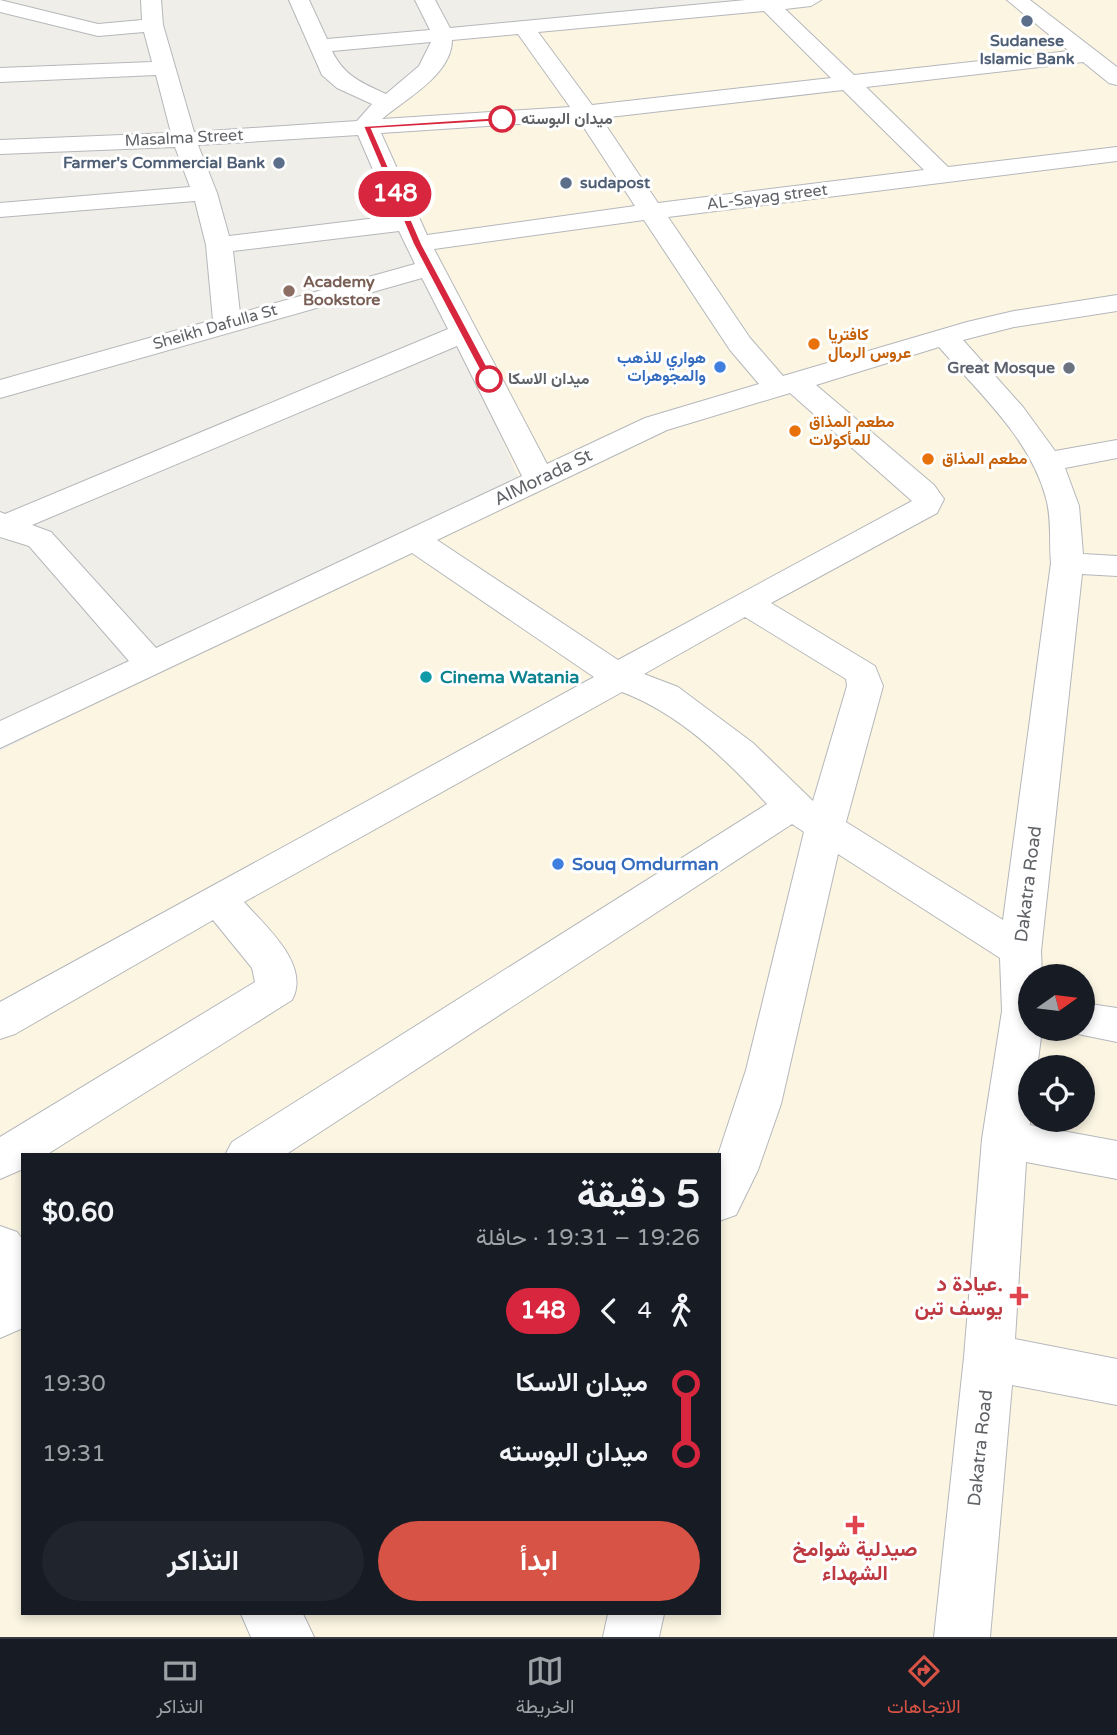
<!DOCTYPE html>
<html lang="ar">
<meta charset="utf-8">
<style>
body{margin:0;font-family:"Varela Round",Vazirmatn,sans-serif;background:#20242c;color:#f1f3f6;direction:rtl;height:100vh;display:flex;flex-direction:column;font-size:26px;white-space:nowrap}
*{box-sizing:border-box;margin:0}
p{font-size:23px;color:#9ea1a6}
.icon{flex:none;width:38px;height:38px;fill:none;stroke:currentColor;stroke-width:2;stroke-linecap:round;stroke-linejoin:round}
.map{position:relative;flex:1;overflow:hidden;direction:ltr}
.details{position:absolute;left:21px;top:1153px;width:700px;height:462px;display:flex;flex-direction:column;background:#171b24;border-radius:0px;box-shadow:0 4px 10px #0003;direction:rtl}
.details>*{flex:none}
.badge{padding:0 14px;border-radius:23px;font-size:24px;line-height:46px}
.needle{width:46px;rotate:76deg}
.buttons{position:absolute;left:1018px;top:964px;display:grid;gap:14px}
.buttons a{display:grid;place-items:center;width:77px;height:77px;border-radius:50%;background:#171b24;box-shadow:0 4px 10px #0003;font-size:35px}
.map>.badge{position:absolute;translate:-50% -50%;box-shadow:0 0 0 4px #fff}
.legs{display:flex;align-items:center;gap:10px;height:77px;padding:0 21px;font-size:23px}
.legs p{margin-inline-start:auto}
.headline{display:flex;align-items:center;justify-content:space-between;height:119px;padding:0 21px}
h1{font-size:38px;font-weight:700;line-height:52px}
.cta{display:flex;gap:14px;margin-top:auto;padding:14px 21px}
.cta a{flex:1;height:80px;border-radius:42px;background:#d75346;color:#fff;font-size:28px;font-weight:700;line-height:80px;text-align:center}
.cta a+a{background:#20242c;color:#f1f3f6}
ul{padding:0 21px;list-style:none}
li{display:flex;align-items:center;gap:24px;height:70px;font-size:26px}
li i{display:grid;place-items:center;width:10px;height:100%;margin:0 9px;background:currentColor}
li i::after{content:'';width:18px;height:18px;margin:-9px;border:5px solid;border-radius:50%;background:#171b24}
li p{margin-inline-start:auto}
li:first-child i{background:linear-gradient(#0000 50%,currentColor 0)}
li:last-child i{background:linear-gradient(currentColor 50%,#0000 0)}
.tabs{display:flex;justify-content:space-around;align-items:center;height:98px;border-top:2px solid #363941;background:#171b24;font-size:19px;color:#9ea1a6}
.tabs a{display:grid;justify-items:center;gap:4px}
.tabs .on{color:#d75346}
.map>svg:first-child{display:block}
</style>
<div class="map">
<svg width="1117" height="1637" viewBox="0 0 1117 1637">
<rect width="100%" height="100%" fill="#efeee8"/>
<path fill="#fbf5e2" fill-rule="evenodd" d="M 822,0 L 1117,0 L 1117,1637 L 0,1637 L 0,751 L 522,487 L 438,286 L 360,120 L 449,39 ZM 1031,976 L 1083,976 L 1083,1029 L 1031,1029 ZM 1031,1068 L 1083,1068 L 1083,1120 L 1031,1120 ZM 23,1155 L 719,1155 L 719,1614 L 23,1614 Z"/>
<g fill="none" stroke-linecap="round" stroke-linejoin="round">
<g stroke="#b5b7bb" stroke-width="2">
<g id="minor">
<path d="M 0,0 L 98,24 L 142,20 L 141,0 L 161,0 L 163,25 L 194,132 L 357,121 L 372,104 L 337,88 L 322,75 L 289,0 L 309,0 L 327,39 L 430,30 L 415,0 L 435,0 L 450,28 L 746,0 L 821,0 L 811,6 L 785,9 L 854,75 L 1069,51 L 1007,0 L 1030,0 L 1117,67 L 1117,85 L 1109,83 L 1083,62 L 866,87 L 948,167 L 1117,147 L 1117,161 L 668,217 L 750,338 L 783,376 L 967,322 L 1014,311 L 1117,295 L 1117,311 L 1014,327 L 963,340 L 1023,407 L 1055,451 L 1117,440 L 1117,458 L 1065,468 L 1079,506 L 1083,554 L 1117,556 L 1117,576 L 1082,574 L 1041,951 L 1042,976 L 1031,976 L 1031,1029 L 1042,1029 L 1037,1068 L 1031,1068 L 1030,1125 L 1117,1141 L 1117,1179 L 1026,1162 L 1015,1339 L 1117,1359 L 1117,1405 L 1012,1385 L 990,1637 L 934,1637 L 964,1357 L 982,1139 L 1002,1011 L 1000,958 L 838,854 L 781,1104 L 758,1170 L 736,1215 L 719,1221 L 718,1155 L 746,1070 L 804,832 L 792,824 L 285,1155 L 225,1155 L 232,1142 L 767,804 C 726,759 680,714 622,692 L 244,902 C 266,927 311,965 292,1000 L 46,1155 L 23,1155 L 23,1169 L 0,1179 L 0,1137 L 255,982 L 252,968 L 213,920 L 15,1034 L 0,1039 L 0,1002 L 594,677 L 412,553 L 0,748 L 0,721 L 129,661 L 29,546 L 0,537 L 0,512 L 5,514 L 448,329 L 422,278 L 0,398 L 0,380 L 213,320 L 206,245 L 195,201 L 0,217 L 0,203 L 190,187 L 175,147 L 0,154 L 0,140 L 171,133 L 156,75 L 0,82 L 0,68 L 152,62 L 144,32 L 98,36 L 0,12 ZM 764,11 L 831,78 L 592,105 L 538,32 ZM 518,34 L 570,107 L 382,119 C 405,99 452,75 452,40 ZM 431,42 L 419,66 L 386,94 C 362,83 344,76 332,51 ZM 843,90 L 924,170 L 658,203 L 601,118 ZM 579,120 L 635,206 L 427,235 L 381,133 ZM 358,135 L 393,216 L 229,236 L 217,193 L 198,145 ZM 644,220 L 730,350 L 759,384 L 645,418 L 547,464 L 434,249 ZM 399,231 L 415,264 L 240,313 L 233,251 ZM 457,346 L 522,476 L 156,648 L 51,532 L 32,525 ZM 939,347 C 978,392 1030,438 1046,498 C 1052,519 1049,542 1051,563 L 1003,920 L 846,822 L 883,686 L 875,666 L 771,603 L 937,513 L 944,499 L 934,485 L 816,385 ZM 790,393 L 912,501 L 618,660 L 437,540 L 667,430 ZM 745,617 L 846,679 L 847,686 L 813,801 L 753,743 L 678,687 L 644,674 Z"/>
<polygon points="1083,1003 1117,1008 1117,1042 1068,1032 1066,1029 1083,1029"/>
<polygon points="0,1226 17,1232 23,1240 23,1328 0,1338"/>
<polygon points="241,1614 303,1614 314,1637 251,1637"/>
<polygon points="608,1614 664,1614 659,1637 603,1637"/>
</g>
</g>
<use href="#minor" fill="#fff" fill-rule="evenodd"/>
</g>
<polygon fill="#d7263d" stroke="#fff" stroke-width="2" points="502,117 504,121 372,129 422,244 494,379 489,382 484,379 413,244 363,126"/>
<g fill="#5c6f8a" stroke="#fff" stroke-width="2.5">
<circle cx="1027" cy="21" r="7"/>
<circle cx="279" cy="163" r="7"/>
<circle cx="566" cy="183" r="7"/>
</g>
<g fill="#fff" stroke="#d7263d" stroke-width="3.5">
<circle cx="502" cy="119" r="12"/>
<circle cx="489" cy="379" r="12"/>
</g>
<circle fill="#8d6e63" stroke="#fff" stroke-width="2.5" cx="289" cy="291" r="7"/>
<g fill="#e8710a" stroke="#fff" stroke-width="2.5">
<circle cx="814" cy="344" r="7"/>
<circle cx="795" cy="431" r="7"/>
<circle cx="928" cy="459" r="7"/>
</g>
<g fill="#3f7fe0" stroke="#fff" stroke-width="2.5">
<circle cx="720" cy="367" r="7"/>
<circle cx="558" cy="864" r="7"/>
</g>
<circle fill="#6b7280" stroke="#fff" stroke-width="2.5" cx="1069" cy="368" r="7"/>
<circle fill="#0f9aa8" stroke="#fff" stroke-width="2.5" cx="426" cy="677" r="7"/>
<g fill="#e0444e" stroke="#fff" stroke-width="2.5">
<path d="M1015.5 1285.5h7v7h7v7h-7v7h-7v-7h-7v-7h7z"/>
<path d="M851.5 1514.5h7v7h7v7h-7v7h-7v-7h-7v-7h7z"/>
</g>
<g text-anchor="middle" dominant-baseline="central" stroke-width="6" stroke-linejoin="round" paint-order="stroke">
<g font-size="16" font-weight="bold" fill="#4e5e75" stroke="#fff">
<text x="1027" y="41">Sudanese<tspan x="1027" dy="18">Islamic Bank</tspan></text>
<text x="265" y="163" text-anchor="end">Farmer's Commercial Bank</text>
<text x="580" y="183" text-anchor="start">sudapost</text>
</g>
<g font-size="16" font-weight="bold" fill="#5f6266" stroke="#fff" text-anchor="start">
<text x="521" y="119">ميدان البوسته</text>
<text x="508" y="379">ميدان الاسكا</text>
</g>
<g font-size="16" fill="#5f6266" stroke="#fff">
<text transform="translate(184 138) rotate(-3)">Masalma Street</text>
<text transform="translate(767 197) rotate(-7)">AL-Sayag street</text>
<text transform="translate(215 327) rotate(-16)">Sheikh Dafulla St</text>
</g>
<g font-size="16" font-weight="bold" fill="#785e54" stroke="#fff" text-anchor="start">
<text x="303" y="282">Academy<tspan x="303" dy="18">Bookstore</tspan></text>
</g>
<g font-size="16" font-weight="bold" fill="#c56008" stroke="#fff" text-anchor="start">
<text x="828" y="335">كافتريا<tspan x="828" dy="18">عروس الرمال</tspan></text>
<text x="809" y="422">مطعم المذاق<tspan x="809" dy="18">للمأكولات</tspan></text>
<text x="942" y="459">مطعم المذاق</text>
</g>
<g font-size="16" font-weight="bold" fill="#366cbe" stroke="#fff" text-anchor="end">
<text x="706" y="358">هواري للذهب<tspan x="706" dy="18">والمجوهرات</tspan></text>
</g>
<g font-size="16" font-weight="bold" fill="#5b616d" stroke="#fff" text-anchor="end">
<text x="1055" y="368">Great Mosque</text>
</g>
<g font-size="18" fill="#5f6266" stroke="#fff">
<text transform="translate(543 477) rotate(-26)">AlMorada St</text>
<text transform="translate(1028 884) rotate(-83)">Dakatra Road</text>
<text transform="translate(980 1448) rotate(-84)">Dakatra Road</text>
</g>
<g font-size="18" font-weight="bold" fill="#0d838f" stroke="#fff" text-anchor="start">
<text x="440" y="677">Cinema Watania</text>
</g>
<g font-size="18" font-weight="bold" fill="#366cbe" stroke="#fff" text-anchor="start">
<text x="572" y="864">Souq Omdurman</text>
</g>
<g font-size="21" font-weight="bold" fill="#be3a42" stroke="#fff" text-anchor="end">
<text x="1003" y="1284">عيادة د.<tspan x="1003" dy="24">يوسف تبن</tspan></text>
<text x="855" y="1549" text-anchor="middle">صيدلية شوامخ<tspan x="855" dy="24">الشهداء</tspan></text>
</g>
</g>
</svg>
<div class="buttons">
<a><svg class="needle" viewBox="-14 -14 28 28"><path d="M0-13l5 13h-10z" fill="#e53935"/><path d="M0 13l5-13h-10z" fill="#9ea1a6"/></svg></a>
<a><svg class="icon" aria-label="locate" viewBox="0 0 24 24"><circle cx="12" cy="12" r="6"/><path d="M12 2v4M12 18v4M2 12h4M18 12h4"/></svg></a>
</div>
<b class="badge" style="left:395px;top:194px;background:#d7263d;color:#fff">148</b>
<section class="details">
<div class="headline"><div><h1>5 دقيقة</h1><p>19:26 – 19:31 · حافلة</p></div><b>$0.60</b></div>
<div class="legs"><svg class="icon" aria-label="walk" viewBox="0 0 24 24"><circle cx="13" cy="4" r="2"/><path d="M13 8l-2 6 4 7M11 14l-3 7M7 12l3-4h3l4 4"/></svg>4<svg class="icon" aria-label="back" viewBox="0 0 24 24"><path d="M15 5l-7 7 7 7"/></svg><b class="badge" style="background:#d7263d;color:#fff">148</b></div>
<ul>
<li><i style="color:#d7263d"></i><b>ميدان الاسكا</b><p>19:30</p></li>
<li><i style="color:#d7263d"></i><b>ميدان البوسته</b><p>19:31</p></li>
</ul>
<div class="cta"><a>ابدأ</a><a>التذاكر</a></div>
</section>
</div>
<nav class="tabs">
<a class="on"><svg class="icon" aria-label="directions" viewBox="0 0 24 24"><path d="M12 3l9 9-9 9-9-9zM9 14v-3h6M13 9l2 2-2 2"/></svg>الاتجاهات</a>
<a><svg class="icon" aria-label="map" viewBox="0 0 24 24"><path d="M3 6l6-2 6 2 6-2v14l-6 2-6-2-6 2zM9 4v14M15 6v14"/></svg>الخريطة</a>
<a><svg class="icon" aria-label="tickets" viewBox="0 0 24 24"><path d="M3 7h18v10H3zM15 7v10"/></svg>التذاكر</a>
</nav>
